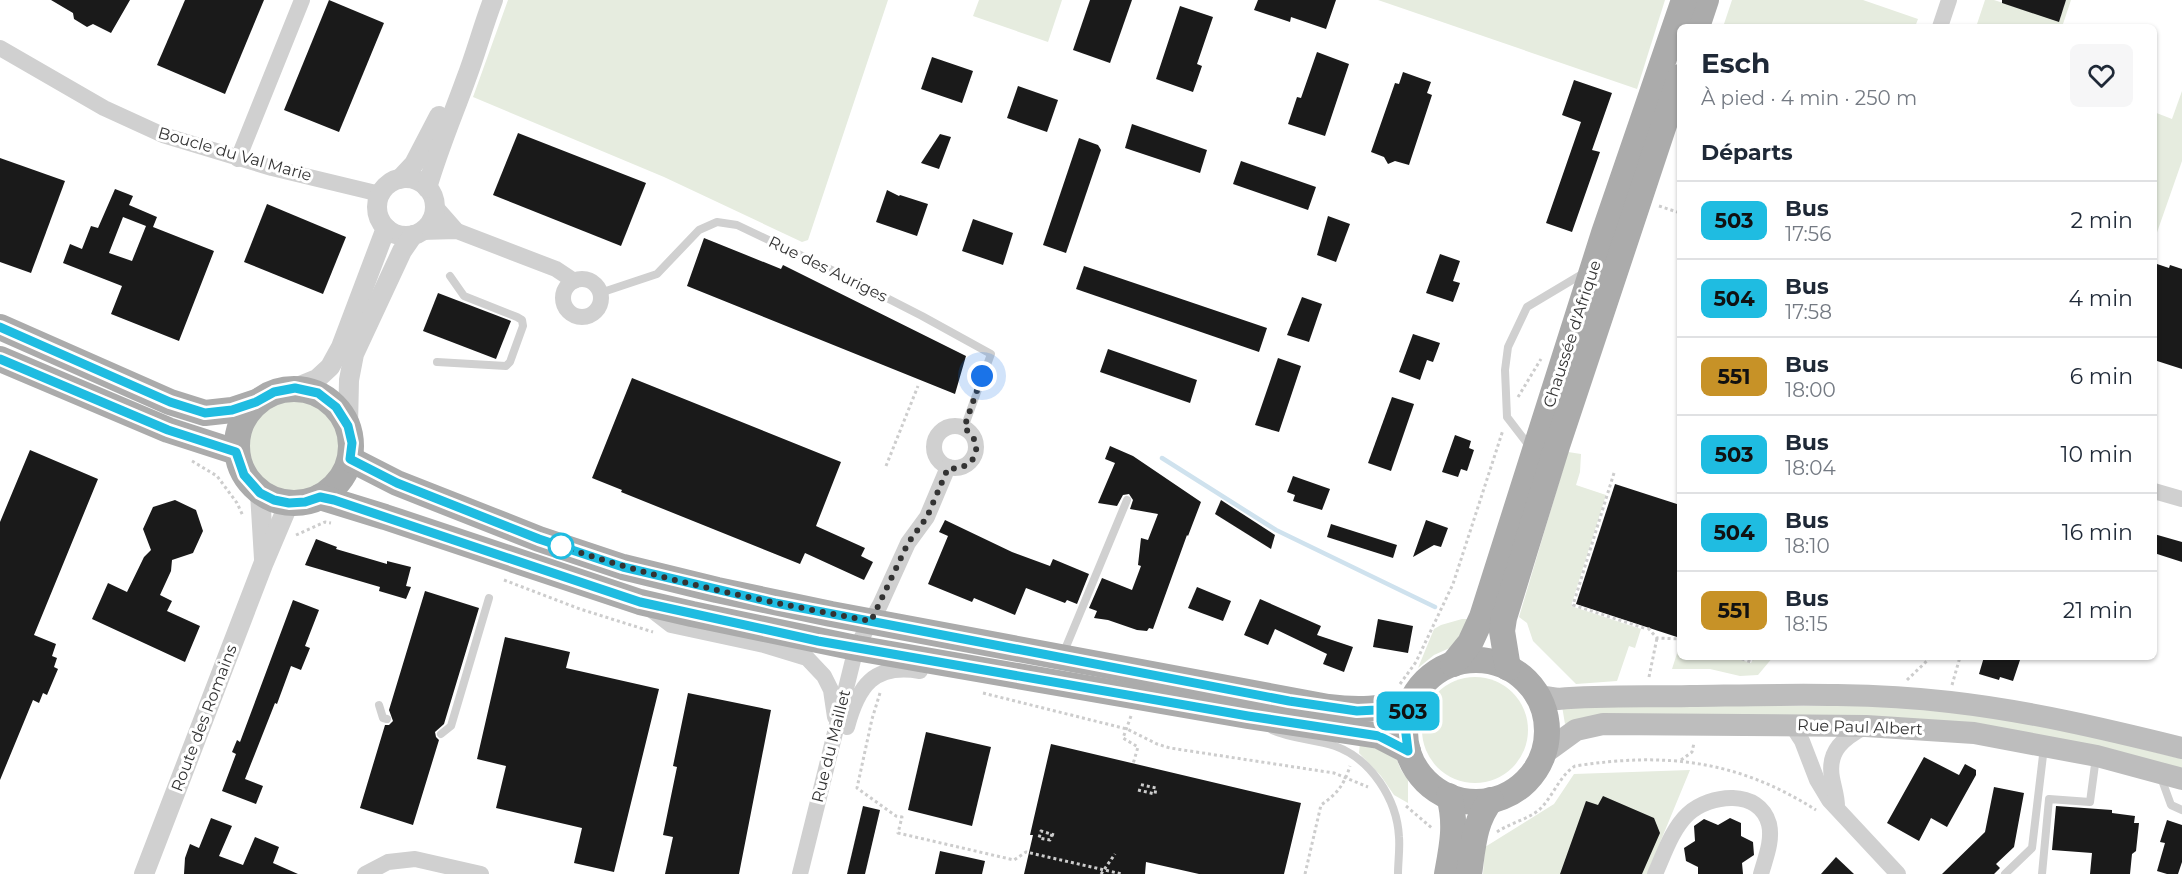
<!DOCTYPE html>
<html lang="fr">
<meta charset="utf-8">
<style>
body{margin:0;font-family:Montserrat,sans-serif;background:#f6f6f7;color:#1f2937;height:100vh;display:flex;flex-direction:column;font-size:22px;white-space:nowrap}
*{box-sizing:border-box;margin:0}
p{font-size:20px;color:#747a83}
.icon{flex:none;width:33px;height:33px;fill:none;stroke:currentColor;stroke-width:2;stroke-linecap:round;stroke-linejoin:round}
.map{position:relative;flex:1;overflow:hidden}
.sheet{position:absolute;left:1677px;top:24px;width:480px;height:636px;display:flex;flex-direction:column;background:#fff;border-radius:9px;box-shadow:0 2px 4px #0004}
.sheet>*{flex:none}
.badge{padding:0 12px;border-radius:9px;font-size:21px;line-height:39px}
.you{position:absolute;width:30px;height:30px;margin:-15px;border:4px solid #fff;border-radius:50%;background:#1a73e8;box-shadow:0 0 0 9px #1a73e833}
.map>.badge{position:absolute;translate:-50% -50%;box-shadow:0 0 0 3px #fff}
h2{padding:0 24px;font-size:22px;line-height:54px}
.round{display:grid;place-items:center;flex:none;width:63px;height:63px;border-radius:9px;background:#f6f6f7}
.summary{display:flex;align-items:center;justify-content:space-between;height:102px;padding:0 24px}
h1{font-size:28px;font-weight:700;line-height:45px}
ul{padding:0;list-style:none}
li{display:flex;align-items:center;gap:18px;height:78px;padding:0 24px;border-top:2px solid #e0e1e3}
li div{flex:1}
li b{display:block;font-size:22px}
li em{font-style:normal}
li .badge{min-width:66px;font-weight:700;text-align:center}
.map>svg:first-child{display:block}
</style>
<div class="map">
<svg width="2182" height="874" viewBox="0 0 2182 874">
<rect width="100%" height="100%" fill="#fff"/>
<g fill="#e6ecdf">
<polygon points="508,0 888,0 808,240 802,242 664,177 473,97"/>
<polygon points="979,0 1062,0 1048,42 973,16"/>
<polygon points="1378,0 1665,0 1637,89"/>
<polygon points="1732,0 1863,0 1918,19 1915,27 1723,27"/>
<polygon points="1985,0 1994,0 2059,21 2066,0 2071,0 2062,27 1976,27"/>
<polygon points="2182,91 2182,161 2154,241 2154,112 2172,119"/>
<circle cx="296" cy="447" r="47"/>
<polygon points="1568,452 1581,454 1580,472 1576,485 1606,495 1571,606 1641,629 1635,648 1629,646 1617,681 1576,684 1533,641 1527,623 1519,617"/>
<polygon points="1462,619 1470,619 1452,647 1434,655 1418,668 1434,629 1441,625"/>
<polygon points="1680,644 1680,657 1731,657 1751,663 1754,657 1773,657 1758,675 1740,676 1710,669 1672,669"/>
<circle cx="1475" cy="730" r="53"/>
<polygon points="1562,706 1867,706 1934,709 2047,725 2182,759 2182,769 2060,739 1585,717 1565,724"/>
<polygon points="1360,742 1395,755 1401,770 1408,780 1408,803 1394,795 1381,776 1359,753"/>
<polygon points="1690,770 1647,874 1483,874 1485,847 1554,804 1574,774"/>
</g>
<g fill="none" stroke-linecap="round" stroke-linejoin="round">
<polyline stroke="#cfe2ee" stroke-width="4.5" points="1162,458 1276,530 1435,607"/>
</g>
<g fill="#1a1a1a" fill-rule="evenodd">
<polygon points="51,0 130,0 111,33 93,24 87,27 74,19 73,13"/>
<polygon points="185,0 264,0 225,94 157,65"/>
<polygon points="329,0 384,23 339,132 284,110"/>
<polygon points="1090,0 1132,0 1110,63 1073,50"/>
<polygon points="1258,0 1336,0 1326,29 1291,17 1290,22 1254,10"/>
<polygon points="2002,0 2066,0 2059,22 2002,3"/>
<polygon points="1180,6 1213,17 1197,64 1202,66 1193,92 1156,79"/>
<polygon points="1317,52 1349,64 1325,136 1288,124 1297,97 1301,98"/>
<polygon points="932,57 973,71 962,103 921,89"/>
<polygon points="1403,72 1431,82 1427,93 1432,95 1409,165 1395,161 1388,164 1384,157 1371,152 1395,83 1399,84"/>
<polygon points="1574,80 1612,93 1592,150 1600,152 1572,232 1546,223 1581,122 1562,115"/>
<polygon points="1018,86 1058,100 1047,132 1007,118"/>
<polygon points="1132,124 1207,150 1200,173 1125,148"/>
<polygon points="518,133 646,183 621,246 493,195"/>
<polygon points="940,134 951,137 939,169 921,163"/>
<polygon points="1079,138 1098,145 1101,150 1066,253 1043,245"/>
<polygon points="0,158 65,181 31,273 0,262"/>
<polygon points="1241,161 1316,187 1308,210 1233,184"/>
<path d="M 115,189 L 133,196 L 129,205 L 157,217 L 153,227 L 214,251 L 179,341 L 111,314 L 122,286 L 63,263 L 70,244 L 82,249 L 91,226 L 98,228 ZM 123,217 L 146,226 L 132,261 L 109,253 Z"/>
<polygon points="887,190 899,196 900,195 928,204 917,236 876,222"/>
<polygon points="267,204 346,237 323,294 244,262"/>
<polygon points="1328,216 1350,224 1336,262 1317,255"/>
<polygon points="973,219 1013,233 1003,265 962,251"/>
<polygon points="704,238 781,269 783,265 966,356 955,394 687,286"/>
<polygon points="1440,254 1460,261 1453,281 1460,283 1453,302 1426,293"/>
<polygon points="2154,263 2169,268 2170,265 2182,269 2182,369 2154,360"/>
<polygon points="1084,266 1267,328 1259,352 1076,289"/>
<polygon points="438,293 511,321 496,359 423,331"/>
<polygon points="1302,297 1322,304 1309,342 1287,335"/>
<polygon points="1413,334 1440,343 1433,362 1427,360 1420,380 1399,372"/>
<polygon points="1108,349 1197,380 1190,403 1100,372"/>
<polygon points="1278,358 1301,366 1279,432 1255,425"/>
<polygon points="632,378 841,462 816,526 865,548 861,556 873,562 864,580 805,553 800,564 621,492 622,490 592,478"/>
<polygon points="1392,397 1414,404 1391,471 1368,463"/>
<polygon points="1455,435 1471,441 1469,448 1474,450 1467,471 1461,469 1458,477 1442,472"/>
<polygon points="1110,446 1133,456 1201,502 1188,536 1187,535 1153,629 1149,628 1147,631 1137,630 1108,620 1094,618 1097,611 1089,608 1102,578 1132,590 1141,566 1138,565 1141,538 1148,540 1158,514 1130,509 1133,500 1129,494 1123,495 1117,506 1098,503 1115,463 1105,459"/>
<polygon points="30,450 98,479 34,635 56,644 52,656 57,658 54,667 58,669 47,695 43,693 39,703 33,700 0,780 0,522"/>
<polygon points="1293,476 1330,489 1322,510 1293,501 1295,495 1287,492"/>
<polygon points="1615,484 1680,505 1680,638 1576,604"/>
<polygon points="175,500 196,510 203,531 193,553 172,560 171,571 160,595 172,601 167,611 200,626 185,662 92,619 108,583 127,592 144,557 151,550 143,529 153,507"/>
<polygon points="1221,500 1275,535 1271,549 1215,514"/>
<polygon points="945,520 1012,552 1050,566 1053,559 1089,574 1077,604 1067,600 1065,603 1026,588 1015,615 974,598 972,602 928,584 948,536 939,532"/>
<polygon points="1426,520 1448,528 1441,547 1434,545 1413,557"/>
<polygon points="1331,524 1397,545 1393,558 1327,537"/>
<polygon points="2154,534 2182,542 2182,562 2154,553"/>
<polygon points="316,539 337,547 336,549 387,564 387,561 411,567 406,586 411,587 406,599 379,591 380,587 305,565"/>
<polygon points="1197,587 1231,601 1223,621 1188,608"/>
<polygon points="425,591 479,608 444,724 435,732 436,737 439,740 413,825 360,808 385,725 389,725 393,721 389,710"/>
<polygon points="1260,599 1321,626 1317,635 1353,647 1344,672 1323,664 1327,654 1275,629 1268,645 1244,635"/>
<polygon points="293,600 319,610 305,646 310,648 301,670 291,666 277,704 275,703 245,779 263,786 256,804 222,791 236,754 232,752 237,740 240,742"/>
<polygon points="1378,619 1413,626 1408,653 1373,647"/>
<polygon points="505,637 570,652 566,668 659,689 614,872 574,863 582,828 496,808 506,766 477,759"/>
<polygon points="1984,657 2021,657 2013,681 2000,677 1999,680 1979,674"/>
<polygon points="688,693 771,710 739,874 665,874 673,837 663,835 677,767 673,766"/>
<polygon points="926,732 991,747 972,826 908,810"/>
<polygon points="1051,744 1301,803 1284,874 1199,874 1146,862 1145,874 1024,874 1033,835 1030,835"/>
<polygon points="1924,757 1959,775 1965,764 1976,770 1976,775 1947,827 1931,818 1919,841 1887,823"/>
<polygon points="1994,787 2024,793 2014,847 1996,864 2000,868 1994,874 1942,874 1985,832"/>
<polygon points="1603,796 1654,818 1660,833 1642,874 1560,874 1586,801 1598,805"/>
<polygon points="863,806 880,810 865,874 847,874"/>
<polygon points="2056,806 2112,810 2112,813 2135,816 2134,823 2139,823 2136,851 2132,854 2130,874 2090,874 2092,853 2052,850"/>
<polygon points="211,818 232,826 219,856 243,865 255,837 279,847 273,863 298,874 184,874 185,858 190,844 199,848"/>
<polygon points="1730,818 1741,823 1741,836 1753,842 1754,855 1742,863 1743,874 1698,874 1698,867 1686,861 1684,848 1695,841 1694,826 1704,819 1718,825"/>
<polygon points="2167,820 2182,825 2182,862 2178,874 2167,874 2157,871 2165,843 2160,842"/>
<polygon points="940,851 985,861 982,874 935,874"/>
<polygon points="1836,857 1854,874 1821,874"/>
</g>
<g fill="none" stroke-linecap="round" stroke-linejoin="round">
<g stroke="#cdcdcd" stroke-width="3" stroke-dasharray="3 3" stroke-linecap="butt">
<polyline points="1659,206 1680,213"/>
<polyline points="1518,397 1541,359"/>
<polyline points="192,461 217,476 237,503 243,516"/>
<polyline points="886,466 918,386"/>
<polyline points="1614,473 1573,605 1647,629"/>
<polyline points="296,535 325,522 331,523"/>
<polyline points="504,580 580,609 653,632"/>
<polyline points="1648,628 1657,638 1680,639"/>
<polyline points="1736,657 1751,662 1753,657"/>
<polyline points="1649,677 1657,638"/>
<polyline points="1907,680 1931,657"/>
<polyline points="1400,684 1416,662 1453,584 1503,430"/>
<polyline points="1952,685 1960,657"/>
<polyline points="880,693 872,719 857,788 896,816 902,817 898,833 1014,860 1026,852 1122,874"/>
<polyline points="983,693 1127,729 1157,744 1170,748 1334,773 1368,787"/>
<polyline points="1131,716 1123,738 1138,747 1133,764"/>
<polyline points="1681,760 1692,752 1694,743"/>
<polyline points="1138,790 1155,794 1156,788 1138,784"/>
<polyline points="1406,806 1433,829"/>
<path d="M 1497,832 C 1510,823 1526,820 1539,810 C 1553,797 1559,776 1575,766 C 1666,752 1737,760 1816,810"/>
<polyline points="1052,834 1050,840 1039,838 1041,831 1054,835"/>
<polyline points="1101,874 1115,854"/>
<path d="M 1305,874 L 1321,805 C 1337,794 1344,785 1350,766"/>
</g>
<g stroke="#d0d0d0" stroke-width="8">
<polyline points="600,293 657,274 699,230 717,222 737,225 834,271 922,316 991,354 964,428"/>
<polyline points="437,362 506,366 510,362 523,326 522,320 517,317 464,296 450,276"/>
<polyline points="1530,447 1507,417 1505,370 1508,347 1527,307 1584,273"/>
<polyline points="1063,654 1127,500"/>
<polyline points="379,705 383,718 387,719"/>
<path d="M 1272,730 C 1292,739 1315,739 1335,746 C 1371,759 1397,799 1399,837 C 1400,849 1398,862 1398,874"/>
<polyline points="441,734 451,726 489,598"/>
<polyline points="2165,775 2163,783 2171,805 2182,810"/>
<polyline points="2005,874 2032,848 2044,747"/>
<polyline points="2042,874 2049,799 2090,802 2096,757"/>
</g>
<g stroke="#d0d0d0" stroke-width="16">
<polyline points="1940,27 1949,0"/>
<polyline points="0,48 104,108 163,135 272,168 380,194"/>
<polyline points="238,159 302,0"/>
<polyline points="435,206 457,231"/>
<polyline points="421,232 457,231 556,269 574,281"/>
<circle cx="582" cy="298" r="19"/>
<circle cx="955" cy="447" r="21"/>
<polyline points="2154,491 2182,499"/>
<polyline points="649,608 671,625 764,645 807,658 824,676 831,690 835,717"/>
<polyline points="1791,724 1802,741 1817,780 1829,800 1898,874"/>
<path d="M 847,727 C 858,686 874,663 920,671"/>
<path d="M 1837,807 C 1837,796 1834,789 1832,778 C 1827,750 1844,738 1866,726"/>
<polyline points="365,874 388,862 415,859 481,874"/>
<polyline points="800,874 856,648 880,605 908,543 927,517 948,467"/>
<path d="M 1655,874 C 1664,854 1672,829 1688,814 C 1710,794 1759,788 1769,824 C 1773,841 1765,859 1761,874"/>
</g>
<g stroke="#d0d0d0" stroke-width="20">
<circle cx="406" cy="207" r="29"/>
<polyline points="400,179 414,164 439,116"/>
<path d="M 427,188 C 438,150 453,115 466,79 C 476,53 483,26 493,0"/>
<polyline points="295,388 317,379 330,367 341,347 386,228"/>
<polyline points="348,426 349,380 354,354 402,251 413,235"/>
<polyline points="260,493 264,559"/>
<polyline points="144,874 264,562 289,503"/>
</g>
<g stroke="#bdbdbd" stroke-width="22">
<path d="M 1538,696 L 1558,699 C 1602,695 1646,697 1690,696 C 1776,695 1864,692 1950,702 C 2029,711 2105,729 2182,748"/>
<polyline points="1543,754 1576,730 1603,724 1866,726 1974,733 2097,756 2182,779"/>
</g>
<g stroke="#ababab" stroke-width="26">
<polyline points="1697,27 1706,0"/>
<polyline points="0,327 170,402 205,413 232,410 256,402"/>
<polyline points="0,359 168,430 236,452"/>
<circle cx="294" cy="446" r="57"/>
<path d="M 350,459 L 397,483 L 539,539 L 623,567 L 717,590 L 831,614 L 1328,707 C 1360,711 1379,709 1410,703"/>
<polyline points="320,497 385,517 640,602 692,614 856,648 1248,716 1379,736 1408,751"/>
<circle cx="1476" cy="731" r="71"/>
<polyline points="1453,664 1470,643 1482,617 1604,233 1684,0"/>
<polyline points="1508,668 1502,631 1504,618 1557,446 1680,77"/>
<path d="M 1447,874 C 1452,847 1457,824 1449,796"/>
<path d="M 1469,874 C 1473,847 1474,821 1491,800"/>
</g>
</g>
<g fill="none" stroke-linecap="round" stroke-linejoin="round">
<g stroke="#fff" stroke-width="14">
<polyline id="line" points="0,327 170,402 205,413 232,410 256,402 274,392 295,388 318,393 336,407 348,426 352,443 350,459 397,483 539,539 623,567 775,603 1289,701 1357,711 1376,710 1410,703 1405,726 1408,751 1379,736 1248,716 818,641 640,602 334,500 320,497 305,502 289,503 274,500 260,493 244,475 236,452 168,430 0,359"/>
</g>
<use href="#line" stroke="#1fbce1" stroke-width="9"/>
<path stroke="#333" stroke-width="6" stroke-dasharray="0 10.8" d="M 561,546 C 657,580 767,602 871,621 L 908,543 L 927,517 L 948,468 C 975,472 987,444 964,428 L 982,376"/>
</g>
<circle fill="#fff" stroke="#1fbce1" stroke-width="3" cx="561" cy="546" r="12"/>
<g text-anchor="middle" dominant-baseline="central" stroke-width="6" stroke-linejoin="round" paint-order="stroke">
<g font-size="16" fill="#333" stroke="#fff">
<text transform="translate(235 154) rotate(16)">Boucle du Val Marie</text>
<text transform="translate(828 269) rotate(26)">Rue des Auriges</text>
<text transform="translate(1572 334) rotate(-72)">Chaussée d'Afrique</text>
<text transform="translate(204 718) rotate(-69)">Route des Romains</text>
<text transform="translate(1860 727) rotate(2)">Rue Paul Albert</text>
<text transform="translate(831 746) rotate(-76)">Rue du Maillet</text>
</g>
</g>
</svg>
<div class="you" style="left:982px;top:376px"></div>
<b class="badge" style="left:1408px;top:711px;background:#1fbce1;color:#111">503</b>
<section class="sheet">
<div class="summary"><div><h1>Esch</h1><p>À pied · 4 min · 250 m</p></div><a class="round"><svg class="icon" aria-label="heart" viewBox="0 0 24 24"><path d="M12 20l-8-8c-3-5 5-10 8-4 3-6 11-1 8 4z"/></svg></a></div>
<h2>Départs</h2>
<ul>
<li><span class="badge" style="background:#1fbce1;color:#111">503</span><div><b>Bus</b><p>17:56</p></div><em>2 min</em></li>
<li><span class="badge" style="background:#1fbce1;color:#111">504</span><div><b>Bus</b><p>17:58</p></div><em>4 min</em></li>
<li><span class="badge" style="background:#c79227;color:#111">551</span><div><b>Bus</b><p>18:00</p></div><em>6 min</em></li>
<li><span class="badge" style="background:#1fbce1;color:#111">503</span><div><b>Bus</b><p>18:04</p></div><em>10 min</em></li>
<li><span class="badge" style="background:#1fbce1;color:#111">504</span><div><b>Bus</b><p>18:10</p></div><em>16 min</em></li>
<li><span class="badge" style="background:#c79227;color:#111">551</span><div><b>Bus</b><p>18:15</p></div><em>21 min</em></li>
</ul>
</section>
</div>
